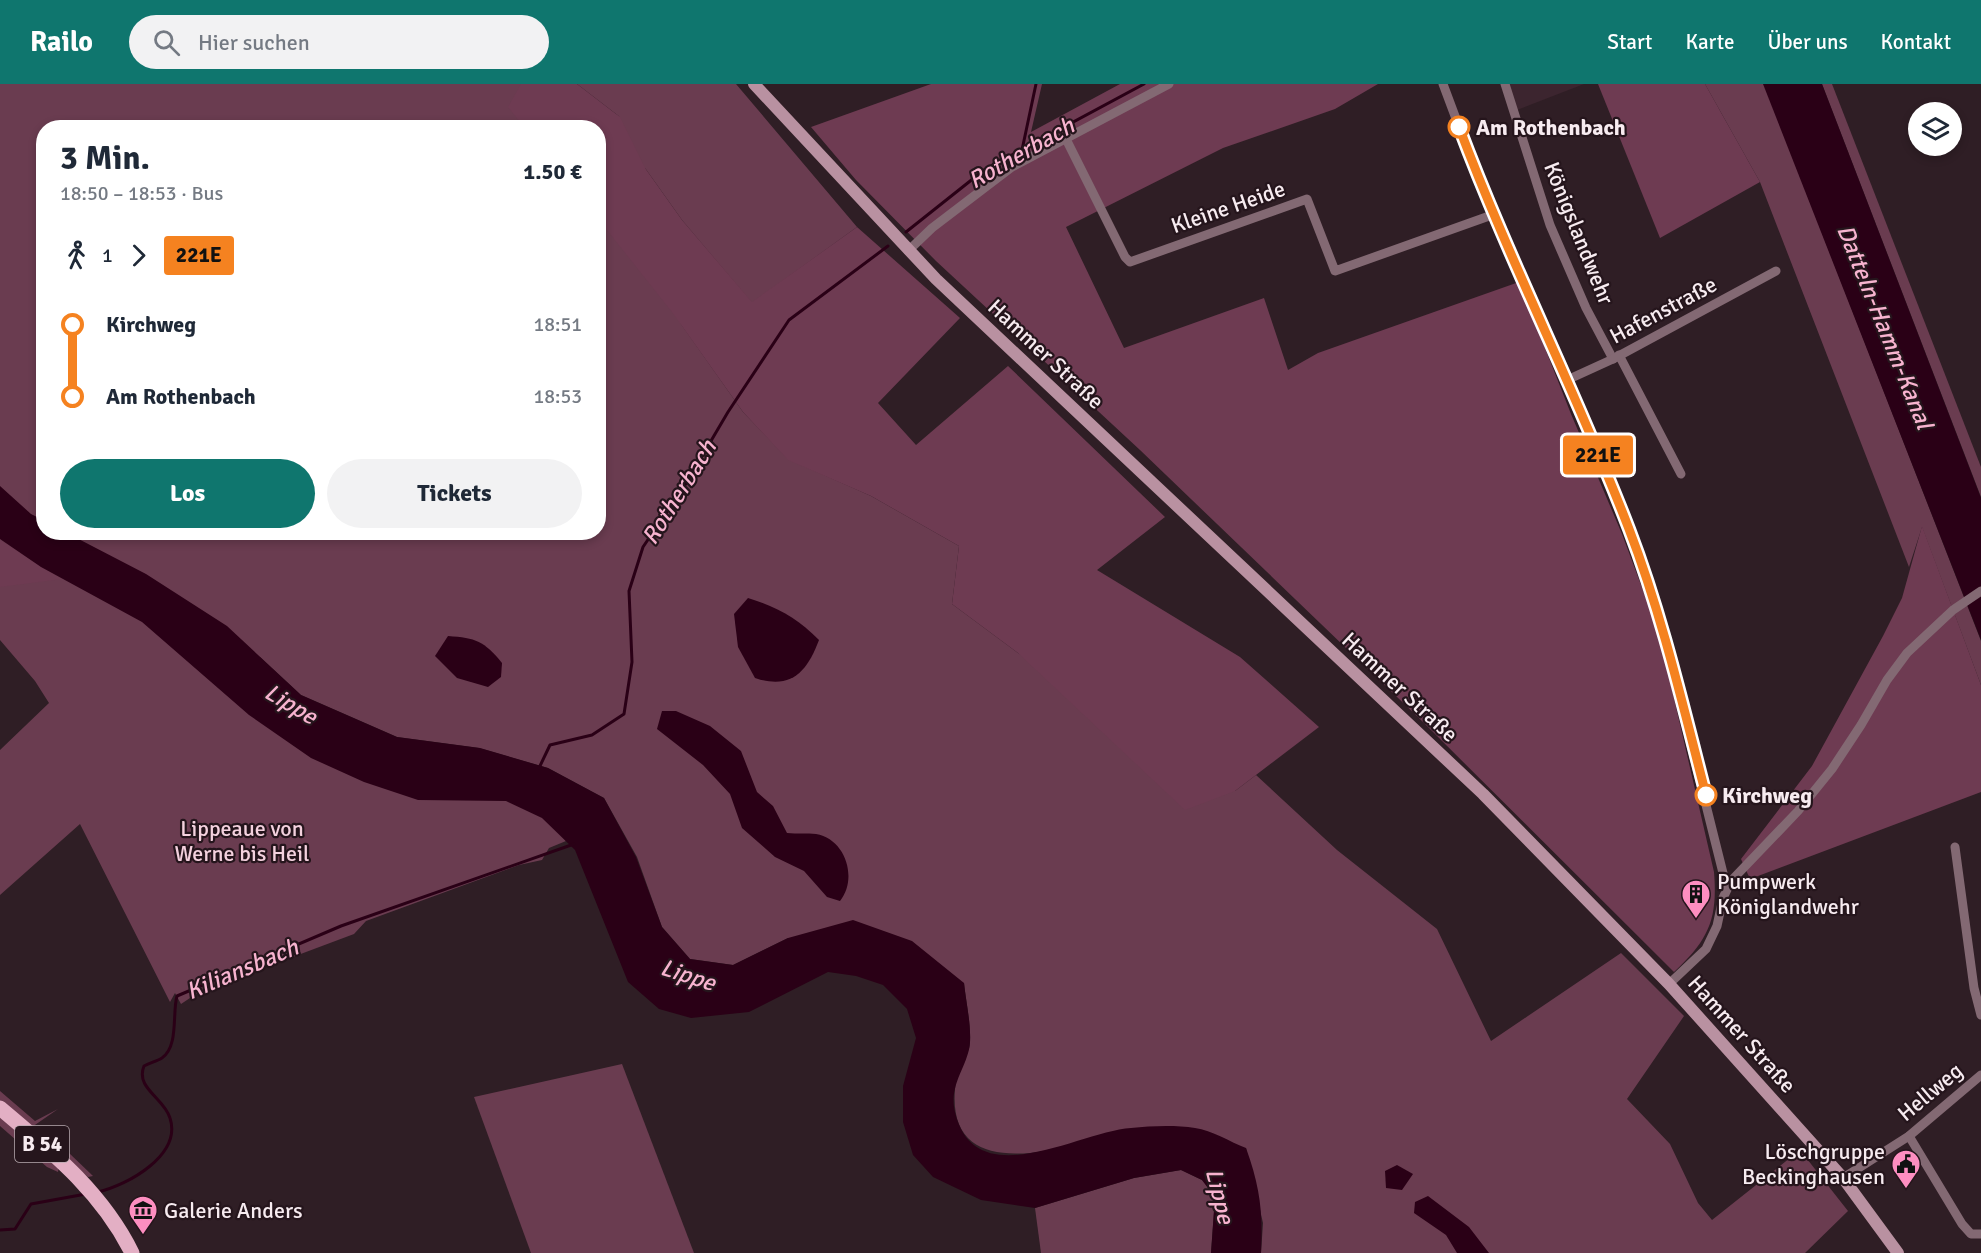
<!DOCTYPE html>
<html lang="de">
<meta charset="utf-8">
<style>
body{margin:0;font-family:Signika,sans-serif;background:#f2f2f3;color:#1f2937;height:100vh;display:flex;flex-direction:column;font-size:22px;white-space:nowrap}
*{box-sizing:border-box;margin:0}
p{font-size:20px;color:#747a83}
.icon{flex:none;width:33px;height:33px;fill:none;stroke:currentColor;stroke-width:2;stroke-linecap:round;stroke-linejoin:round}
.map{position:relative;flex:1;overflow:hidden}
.details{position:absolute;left:36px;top:36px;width:570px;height:420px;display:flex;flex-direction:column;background:#fff;border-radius:24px;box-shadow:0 3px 9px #0003}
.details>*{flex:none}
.badge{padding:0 12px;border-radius:4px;font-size:21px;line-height:39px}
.tools{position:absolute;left:1908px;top:18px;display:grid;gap:12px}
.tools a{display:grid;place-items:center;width:54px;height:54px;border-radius:50%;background:#fff;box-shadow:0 3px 9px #0003;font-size:30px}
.map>.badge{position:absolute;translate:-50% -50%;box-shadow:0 0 0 3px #fff}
.legs{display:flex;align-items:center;gap:9px;height:66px;padding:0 24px;font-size:20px}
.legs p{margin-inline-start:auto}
.head{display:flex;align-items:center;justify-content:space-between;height:102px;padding:0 24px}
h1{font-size:33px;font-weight:700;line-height:45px}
.cta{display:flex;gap:12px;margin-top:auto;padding:12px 24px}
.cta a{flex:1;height:69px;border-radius:36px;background:#0f766e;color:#fff;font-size:24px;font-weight:700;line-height:69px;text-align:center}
.cta a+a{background:#f2f2f3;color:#1f2937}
ul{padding:0 24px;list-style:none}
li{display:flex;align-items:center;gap:21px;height:72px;font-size:22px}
li i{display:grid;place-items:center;width:9px;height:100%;margin:0 8px;background:currentColor}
li i::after{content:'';width:15px;height:15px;margin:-8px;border:4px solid;border-radius:50%;background:#fff}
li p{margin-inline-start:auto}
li:first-child i{background:linear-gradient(#0000 50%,currentColor 0)}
li:last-child i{background:linear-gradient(currentColor 50%,#0000 0)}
header{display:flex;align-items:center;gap:36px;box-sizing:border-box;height:84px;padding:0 30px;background:#0f766e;color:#fff}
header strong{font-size:28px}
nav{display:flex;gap:33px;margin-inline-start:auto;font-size:21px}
.search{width:420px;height:54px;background:#f2f2f3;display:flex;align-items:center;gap:15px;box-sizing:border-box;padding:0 21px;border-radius:33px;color:#747a83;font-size:22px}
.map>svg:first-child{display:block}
</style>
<header>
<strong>Railo</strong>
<div class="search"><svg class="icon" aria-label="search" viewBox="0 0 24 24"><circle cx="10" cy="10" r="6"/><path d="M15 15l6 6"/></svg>Hier suchen</div>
<nav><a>Start</a><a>Karte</a><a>Über uns</a><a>Kontakt</a></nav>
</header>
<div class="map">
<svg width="1981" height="1169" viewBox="0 0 1981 1169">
<rect width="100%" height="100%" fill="#2f1e25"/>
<polygon fill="#3c252f" points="1509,0 1584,0 1517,26"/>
<g fill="#6a3c50" fill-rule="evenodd">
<path d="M 0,0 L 566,0 L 620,33 L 577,0 L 736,0 L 857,143 L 752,219 L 682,136 L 645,84 L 681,240 L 743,328 L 788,375 L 871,412 L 959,462 L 952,520 L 1018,569 L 1235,707 L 1256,691 L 1337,766 L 1437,845 L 1491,957 L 1621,869 L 1684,932 L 1627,1015 L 1670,1060 L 1698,1119 L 1712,1136 L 1800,1066 L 1848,1127 L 1805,1169 L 1261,1169 L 1263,1139 L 1246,1064 L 1045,1067 C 990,1076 946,1064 956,997 C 958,984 969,972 970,959 C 971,940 966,918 964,899 L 788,854 L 733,881 L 690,875 L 662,843 L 637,773 L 604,714 L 548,684 L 479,664 L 397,653 L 301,611 L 260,573 L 232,597 L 511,694 L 566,757 L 549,764 L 542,776 L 519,781 L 366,837 L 354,850 L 199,908 L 181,920 L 175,909 L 170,918 L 80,740 L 0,811 L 0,666 L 49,619 L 35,597 L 0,556 ZM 44,44 L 598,44 L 598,448 L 44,448 Z"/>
<polygon points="1705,0 1764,0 1981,557 1981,601 1922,443 1909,483 1760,98"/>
<polygon points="1822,0 1832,0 1981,383 1981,413"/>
<polygon points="622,980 694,1169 531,1169 474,1013"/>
<polygon points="0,1007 35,1037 58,1025 32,1043 0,1017"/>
<polygon points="0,1030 59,1082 58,1088 47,1083 0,1042"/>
<polygon points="44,1045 93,1092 88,1093 40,1051"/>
<polygon points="1181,1086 1202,1096 1215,1113 1211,1169 1041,1169 1035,1124 1134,1094"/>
</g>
<g fill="#6e3b52">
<polygon points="521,0 577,0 620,33 645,84 682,136 752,218 857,143 960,234 878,319 916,361 1008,282 1165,433 1097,486 1240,573 1319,643 1235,707 1185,726 1018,569 952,520 959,462 871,412 788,376 743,328 672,228 599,136 598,44 524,43 508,23"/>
<path d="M 931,0 L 1042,0 L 1031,48 L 1120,0 L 1378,0 L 1335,25 L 1223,64 L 1066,143 L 1124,264 L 1264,214 L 1288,286 L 1318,269 L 1519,198 L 1571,330 L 1622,450 L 1659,549 L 1714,788 C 1718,836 1708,856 1674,888 L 1422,637 L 1140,366 L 936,177 L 856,96 L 811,43 Z"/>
<polygon points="1598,0 1705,0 1760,98 1660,154"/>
<polygon points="1922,442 1981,601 1981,708 1750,795 1741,775 1812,682 1883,552 1902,514"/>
<polygon points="0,456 62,495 0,503"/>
</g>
<g fill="#2a0016">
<polygon points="1763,0 1822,0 1981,414 1981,556"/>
<path d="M 0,402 L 31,430 L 43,436 L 44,448 L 67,449 L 146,490 L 227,542 L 301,611 L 397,653 L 480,664 L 548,684 L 604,714 L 636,773 L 662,843 L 690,875 L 733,881 L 788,854 L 853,836 L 912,857 L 964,899 C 966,918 971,939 970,958 C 969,981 948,1000 955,1028 C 975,1113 1080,1047 1131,1044 C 1151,1042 1175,1041 1195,1044 C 1212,1046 1230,1058 1246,1064 C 1260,1103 1263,1127 1261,1169 L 1211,1169 L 1215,1113 L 1202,1096 L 1181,1086 L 1134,1094 L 1035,1124 L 981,1116 L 933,1093 L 913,1071 L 903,1038 L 903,1002 L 916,954 L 907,925 L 883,901 L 856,892 L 828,888 L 749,928 L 691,934 L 659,925 L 628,898 L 575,766 L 542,734 L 506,717 L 418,716 L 364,698 L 311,674 L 249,631 L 142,538 L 41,483 L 0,455 Z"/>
<path d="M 748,514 C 777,523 797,534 819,556 C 807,588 791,606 755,594 L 738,563 L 734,530 Z"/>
<path d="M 448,552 C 476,554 484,557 502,579 L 501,593 L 488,603 L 457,594 L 435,572 Z"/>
<path d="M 662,627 L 676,627 L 710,642 L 741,667 L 757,708 L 773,722 L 787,749 C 797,750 807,749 816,750 C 846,755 858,795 840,817 L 827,813 L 804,787 L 775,773 L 742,744 L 730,710 L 703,681 L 657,645 Z"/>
<polygon points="1397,1081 1413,1090 1402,1106 1386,1104 1385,1087"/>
<polygon points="1428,1112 1469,1143 1489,1169 1457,1169 1446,1151 1414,1129 1415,1118"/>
</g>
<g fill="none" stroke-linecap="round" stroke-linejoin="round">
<g stroke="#2a0016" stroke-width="3">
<polyline points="1022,66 1036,0"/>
<polyline points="906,148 984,86 1144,0"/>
<polyline points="539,684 550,661 592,651 624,630 632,578 629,507 643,463 685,401 728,328 789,236 888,162"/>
<path d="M 98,1108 C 128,1101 182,1071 170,1034 C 164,1014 135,1004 144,982 C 150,979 157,977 162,974 C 179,962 172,929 177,912 L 341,842 L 574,760"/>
<polyline points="0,1146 15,1145 31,1120 86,1110"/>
</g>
<g stroke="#836973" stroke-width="9">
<polyline points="1443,0 1492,131 1567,296 1630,445 1662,545 1727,805"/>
<polyline points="1505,0 1550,141 1586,224 1613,275"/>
<polyline points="1066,55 1125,173 1130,178 1307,115 1335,187 1492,131"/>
<polyline points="908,167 932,144 1012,83 1169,0"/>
<polyline points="1619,271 1681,390"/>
<polyline points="1567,296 1613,275 1776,187"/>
<polyline points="1955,763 1974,904 1981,931"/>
<polyline points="1669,900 1706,865 1717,842 1723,814 1731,797 1798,727 1832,685 1861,641 1887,596 1907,569 1953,526 1981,507"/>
<polyline points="1909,1052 1962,1140 1971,1150 1981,1150"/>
<polyline points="1843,1094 1909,1052 1981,991"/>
</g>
<polyline stroke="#b991a1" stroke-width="12" points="754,0 936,195 1483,710 1669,900 1843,1094 1898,1169"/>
<path stroke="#e3afc4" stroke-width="15" d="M 0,1024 C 51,1067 102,1108 132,1169"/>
</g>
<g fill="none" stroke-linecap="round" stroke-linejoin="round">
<g stroke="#fff" stroke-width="14">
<path id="line-1" d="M 1459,43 C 1510,179 1577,309 1629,445 C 1662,531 1683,622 1706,711"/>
</g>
<use href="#line-1" stroke="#f58220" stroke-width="9"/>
</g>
<defs>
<g id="building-pin" transform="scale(1.5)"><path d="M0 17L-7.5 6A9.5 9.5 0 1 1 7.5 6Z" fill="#fd8ec0" stroke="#25151c"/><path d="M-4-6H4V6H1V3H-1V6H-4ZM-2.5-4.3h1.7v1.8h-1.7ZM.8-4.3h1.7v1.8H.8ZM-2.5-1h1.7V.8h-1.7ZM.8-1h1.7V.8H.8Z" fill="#111"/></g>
<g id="civic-pin" transform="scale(1.5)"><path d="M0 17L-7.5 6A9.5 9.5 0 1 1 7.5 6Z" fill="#fd8ec0" stroke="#25151c"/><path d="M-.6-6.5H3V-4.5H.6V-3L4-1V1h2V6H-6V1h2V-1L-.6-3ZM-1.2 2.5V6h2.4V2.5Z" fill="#111"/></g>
<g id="museum-pin" transform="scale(1.5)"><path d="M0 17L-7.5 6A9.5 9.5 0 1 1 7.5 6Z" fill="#fd8ec0" stroke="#25151c"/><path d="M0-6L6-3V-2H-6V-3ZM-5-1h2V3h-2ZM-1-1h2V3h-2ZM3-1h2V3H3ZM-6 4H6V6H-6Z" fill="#111"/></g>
</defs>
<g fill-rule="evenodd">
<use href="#building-pin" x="1696" y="810"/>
<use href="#civic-pin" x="1906" y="1080"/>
<use href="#museum-pin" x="143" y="1126"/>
</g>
<g fill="#fff" stroke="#f58220" stroke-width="3">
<circle cx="1459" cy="43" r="10"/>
<circle cx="1706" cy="711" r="10"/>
</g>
<g text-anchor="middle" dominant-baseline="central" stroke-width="4.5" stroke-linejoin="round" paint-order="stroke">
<rect fill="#25151c" stroke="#b8abb0" stroke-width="1.5" x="15" y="1042" width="54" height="36" rx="4.5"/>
<g font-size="21" font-weight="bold" fill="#f7ebf0">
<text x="42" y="1060">B 54</text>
</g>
<g font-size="22" font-weight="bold" fill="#f7ebf0" stroke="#25151c" text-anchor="start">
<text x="1476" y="43">Am Rothenbach</text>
<text x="1722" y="711">Kirchweg</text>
</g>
<g font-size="22" fill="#f7ebf0" stroke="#25151c">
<text transform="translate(1228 123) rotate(-19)">Kleine Heide</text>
<text transform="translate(1579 149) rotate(68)">Königslandwehr</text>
<text transform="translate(1663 226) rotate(-28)">Hafenstraße</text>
<text transform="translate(1046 270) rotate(43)">Hammer Straße</text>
<text transform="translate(1400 603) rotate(43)">Hammer Straße</text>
<text transform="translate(1742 950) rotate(48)">Hammer Straße</text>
<text transform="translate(1930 1008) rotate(-40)">Hellweg</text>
</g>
<g font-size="22" fill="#f4d1de" stroke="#25151c">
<text x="242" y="744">Lippeaue von<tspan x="242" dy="25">Werne bis Heil</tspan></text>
</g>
<g font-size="22" fill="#f7ebf0" stroke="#25151c" text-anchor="start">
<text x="1717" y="797">Pumpwerk<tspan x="1717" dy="25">Königlandwehr</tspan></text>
<text x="1885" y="1067" text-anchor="end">Löschgruppe<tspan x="1885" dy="25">Beckinghausen</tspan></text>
<text x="164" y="1126">Galerie Anders</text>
</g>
<g font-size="24" font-style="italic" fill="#f7b3cf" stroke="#25151c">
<text transform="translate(1021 69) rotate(-30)">Rotherbach</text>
<text transform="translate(1885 243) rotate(68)">Datteln-Hamm-Kanal</text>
<text transform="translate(679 408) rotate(-58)">Rotherbach</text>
<text transform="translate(291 620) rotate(31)">Lippe</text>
<text transform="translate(242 885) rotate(-23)">Kiliansbach</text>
<text transform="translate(688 891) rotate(18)">Lippe</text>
<text transform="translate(1220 1112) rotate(76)">Lippe</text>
</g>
</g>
</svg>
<div class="tools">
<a><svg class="icon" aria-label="layers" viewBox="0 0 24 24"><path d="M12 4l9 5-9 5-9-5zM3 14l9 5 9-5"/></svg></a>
</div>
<b class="badge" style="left:1598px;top:371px;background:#f58220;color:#111">221E</b>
<section class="details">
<div class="head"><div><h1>3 Min.</h1><p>18:50 – 18:53 · Bus</p></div><b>1.50 €</b></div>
<div class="legs"><svg class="icon" aria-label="walk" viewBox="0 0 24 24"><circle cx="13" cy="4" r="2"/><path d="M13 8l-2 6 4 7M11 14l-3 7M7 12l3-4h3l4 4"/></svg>1<svg class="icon" aria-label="forward" viewBox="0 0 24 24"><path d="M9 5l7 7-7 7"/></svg><b class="badge" style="background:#f58220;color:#111">221E</b></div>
<ul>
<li><i style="color:#f58220"></i><b>Kirchweg</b><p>18:51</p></li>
<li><i style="color:#f58220"></i><b>Am Rothenbach</b><p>18:53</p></li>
</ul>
<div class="cta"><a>Los</a><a>Tickets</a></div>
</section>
</div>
